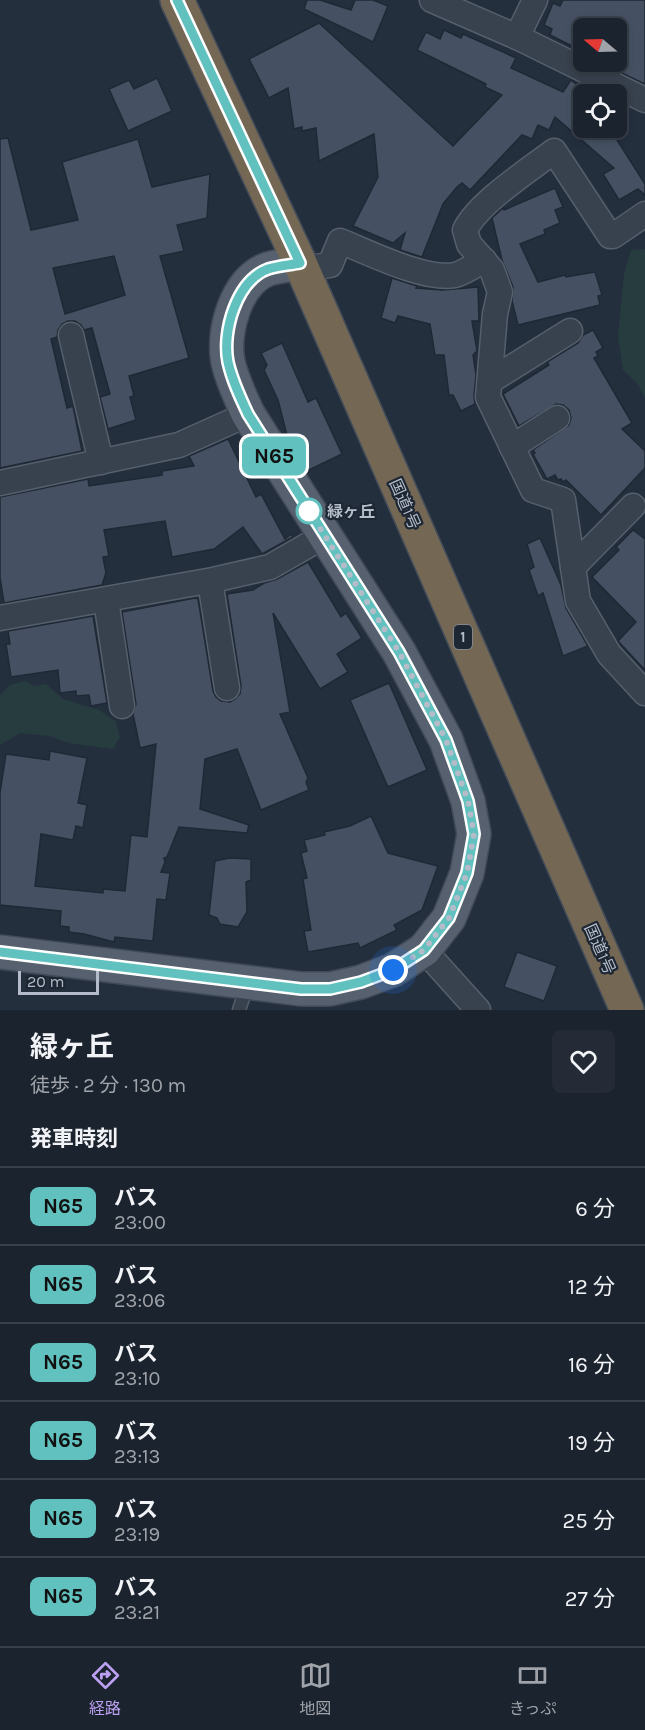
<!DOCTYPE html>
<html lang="ja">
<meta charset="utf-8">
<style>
body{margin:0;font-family:Karla,"Noto Sans JP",sans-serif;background:#242b36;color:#f1f3f6;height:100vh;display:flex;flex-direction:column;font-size:22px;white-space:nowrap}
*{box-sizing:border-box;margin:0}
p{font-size:20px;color:#a0a4aa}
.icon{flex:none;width:33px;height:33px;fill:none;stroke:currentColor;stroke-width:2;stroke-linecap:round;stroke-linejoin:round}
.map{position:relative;height:1010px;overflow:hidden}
.side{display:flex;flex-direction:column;background:#1b232e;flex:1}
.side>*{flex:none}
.badge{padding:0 12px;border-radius:9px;font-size:21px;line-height:39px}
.needle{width:39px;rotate:289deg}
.buttons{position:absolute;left:573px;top:18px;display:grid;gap:12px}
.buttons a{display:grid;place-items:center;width:54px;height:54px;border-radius:9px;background:#1b232e;box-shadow:0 3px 9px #0003,0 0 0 2px #39404a;font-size:30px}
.scale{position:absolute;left:18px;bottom:15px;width:81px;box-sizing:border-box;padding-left:6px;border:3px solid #b4bcc9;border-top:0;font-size:16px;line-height:21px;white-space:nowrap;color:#b4bcc9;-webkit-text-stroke:4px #1d2633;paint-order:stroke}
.you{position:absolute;width:30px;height:30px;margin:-15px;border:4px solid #fff;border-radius:50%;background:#1a73e8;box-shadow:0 0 0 9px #1a73e833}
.map>.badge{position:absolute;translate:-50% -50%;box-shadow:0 0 0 3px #fff}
h2{padding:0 30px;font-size:22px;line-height:54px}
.round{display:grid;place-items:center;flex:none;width:63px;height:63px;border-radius:9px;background:#242b36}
.summary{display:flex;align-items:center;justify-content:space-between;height:102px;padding:0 30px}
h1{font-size:28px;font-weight:700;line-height:45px}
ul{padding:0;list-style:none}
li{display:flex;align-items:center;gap:18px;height:78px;padding:0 30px;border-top:2px solid #39404a}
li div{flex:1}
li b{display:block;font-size:22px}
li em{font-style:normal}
li .badge{min-width:66px;font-weight:700;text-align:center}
.menu{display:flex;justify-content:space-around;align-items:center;height:84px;border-top:2px solid #39404a;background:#1b232e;font-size:16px;color:#a0a4aa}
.menu a{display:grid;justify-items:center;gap:3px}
.menu .selected{color:#bca0f2}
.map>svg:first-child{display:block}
</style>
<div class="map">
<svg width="645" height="1010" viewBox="0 0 645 1010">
<rect width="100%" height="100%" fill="#242f3e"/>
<g fill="#263c3f">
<polygon points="645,249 645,398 637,383 623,370 618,336 624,274 631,250"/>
<polygon points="26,681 34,686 46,684 63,699 99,710 116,722 120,737 113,749 68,743 50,736 20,733 0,745 0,695 10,685"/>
</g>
<g fill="#455162" stroke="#1f2835" stroke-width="1.5" fill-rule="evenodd">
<polygon points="307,0 320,0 351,10 355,0 373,0 388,6 373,42 304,9"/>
<polygon points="563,0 645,0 645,84 599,62 616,62 616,28 584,28 584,52 550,35 552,29 544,25 553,3 560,6"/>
<polygon points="319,23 453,146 502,95 485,87 486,84 417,50 426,32 440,39 444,30 461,38 463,34 516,58 511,68 563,92 571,80 588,94 584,94 584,128 616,128 612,132 645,184 645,195 638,189 619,200 603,174 614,168 555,117 549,130 538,125 532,139 522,135 470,190 462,183 457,187 443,204 422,257 400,250 405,233 393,243 353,226 378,177 374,134 319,161 316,128 302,131 302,127 294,129 288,88 269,98 249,59"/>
<polygon points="157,78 172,111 128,131 109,89 129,80 134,89"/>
<path d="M 8,138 L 31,230 L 78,220 L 62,162 L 138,139 L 152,187 L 210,174 L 207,218 L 177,225 L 184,251 L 160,256 L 189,358 L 129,376 L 134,396 L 130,397 L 136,420 L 108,429 L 100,397 L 110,394 L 92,328 L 84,330 L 81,325 L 75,321 L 68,321 L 62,324 L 58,330 L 57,337 L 51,339 L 67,408 L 73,406 L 82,451 L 0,468 L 0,139 ZM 114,256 L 125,295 L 65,314 L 53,268 Z"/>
<polygon points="555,188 563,207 555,210 560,223 544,230 545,234 520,244 538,282 565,275 566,277 595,272 602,295 598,296 600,305 518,325 512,301 513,287 502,260 492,218 503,208 504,210"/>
<polygon points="392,278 417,286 416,288 443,290 478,287 479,321 472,321 477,351 473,355 476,375 474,396 475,404 461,411 453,395 449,395 444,355 435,355 430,324 398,316 395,323 381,318"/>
<polygon points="593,330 603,348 596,352 598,356 594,358 632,423 622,429 645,451 645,468 601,515 566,480 563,482 561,479 558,480 555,475 547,479 533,454 535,453 533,450 569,425 571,418 569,410 563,405 556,404 519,426 503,394 549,365 547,362 578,343 583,335"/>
<polygon points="282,343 308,402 316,398 342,454 309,470 289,443 278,400 264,370 267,365 261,353"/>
<polygon points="228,439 256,497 261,494 285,539 291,534 293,537 262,554 243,527 214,549 172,557 165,521 104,530 109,556 103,557 106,573 102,585 4,603 0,577 0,497 88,479 89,486 162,475 162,471 194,466 189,456"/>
<polygon points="633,530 645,539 645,670 618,641 636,622 592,577 619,550 616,547"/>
<polygon points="540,538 561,585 566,608 588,646 563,656 543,593 538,596 529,570 534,567 527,544"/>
<polygon points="308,562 341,617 346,613 362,638 337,654 348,672 320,689 273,613 290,712 280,714 308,778 306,782 309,790 261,810 237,749 205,759 200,809 249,825 247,833 179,827 167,857 164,858 165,862 161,872 170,873 166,900 157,899 153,941 115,937 114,942 84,934 69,932 69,927 60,926 61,911 0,905 0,793 6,754 49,760 50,751 87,758 78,803 87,805 83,828 76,826 73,840 41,834 35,886 103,893 103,889 125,891 131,835 147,837 156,744 140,748 133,714 136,704 122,612 195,598 198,599 213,691 216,697 221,701 230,702 235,699 240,694 241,686 227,594 253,590 264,583 277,579"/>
<polygon points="93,616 107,703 91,706 89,695 76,696 76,691 60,693 58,670 11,677 6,644 10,644 8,631"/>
<polygon points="389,683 427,770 388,787 350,700"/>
<polygon points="371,816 388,853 438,866 422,910 394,925 397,930 360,948 358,943 308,952 304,931 311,930 303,879 307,878 301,853 307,851 304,840 325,835 324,832 350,826"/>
<polygon points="230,858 251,859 251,880 246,882 247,912 238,927 220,924 217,918 209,915 215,861"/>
<polygon points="517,952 557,966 544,1001 504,987"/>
</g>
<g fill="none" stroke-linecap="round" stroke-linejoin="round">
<g stroke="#565f6c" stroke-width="15">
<polyline id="lane" points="239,1010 248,983"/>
</g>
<g stroke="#565f6c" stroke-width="27">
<g id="street">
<polyline points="432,0 517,37 645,100"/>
<polyline points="517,37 535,0"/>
<path d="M 645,214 L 613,236 L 610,236 L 554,151 C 529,170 478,203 465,230 L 469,244 L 492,270 L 500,292 L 495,314 L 488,397 L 533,490 L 563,500 L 578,601 L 609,654 L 645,693"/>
<path d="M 300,263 L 316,267 L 330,265 L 340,241 C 368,252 425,281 455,275 C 464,273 475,265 484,260"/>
<polyline points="71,335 101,462"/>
<polyline points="490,381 570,331"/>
<polyline points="512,447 557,418"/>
<polyline points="0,483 179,445 248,414"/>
<polyline points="573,567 633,506"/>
<polyline points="210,581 227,688"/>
<polyline points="106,600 122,706"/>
<polyline points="0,618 213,580 270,567 324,536"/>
<polyline points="424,950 478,1010"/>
</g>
</g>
<g stroke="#414a57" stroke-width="36">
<path id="primary" d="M 0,952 L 301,989 L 330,989 L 361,982 L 393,970 L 424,950 L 449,918 L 467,873 L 474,834 L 468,801 L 446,740 L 399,652 L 248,414 C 240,396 232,380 228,362 C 222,331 236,281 268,269 C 278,266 290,265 300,263"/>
</g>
<g stroke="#434c59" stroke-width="36">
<polyline id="highway" points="177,0 300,263 627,1010"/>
</g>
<use href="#lane" stroke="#38414e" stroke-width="12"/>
<use href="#street" stroke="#38414e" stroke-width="24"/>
<use href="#primary" stroke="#56606e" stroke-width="33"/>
<use href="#highway" stroke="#746855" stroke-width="33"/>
</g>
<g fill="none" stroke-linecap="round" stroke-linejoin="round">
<g stroke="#fff" stroke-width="14">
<path id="line" d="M 0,952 L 301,989 L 330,989 L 361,982 L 393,970 L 424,950 L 449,918 L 467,873 L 474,834 L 468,801 L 446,740 L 399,652 L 248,414 C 240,397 232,380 228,362 C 222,332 236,281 268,269 C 278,266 290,265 300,263 L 177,0"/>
</g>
<use href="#line" stroke="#61c1be" stroke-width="9"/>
<polyline stroke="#b4bcc9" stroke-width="6" stroke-dasharray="0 10.8" points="309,511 399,652 446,740 468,801 474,834 467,873 449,918 424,950 393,970"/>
</g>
<circle fill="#fff" stroke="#61c1be" stroke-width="3" cx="309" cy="511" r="12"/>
<g text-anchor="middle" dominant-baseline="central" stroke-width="4.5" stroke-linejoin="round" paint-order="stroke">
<rect fill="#1d2633" stroke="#878f9c" stroke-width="1.5" x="454" y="625" width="18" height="24" rx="4.5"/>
<g font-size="15" font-weight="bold" fill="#b4bcc9">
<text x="463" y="637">1</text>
</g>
<g font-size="16" fill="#b4bcc9" stroke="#1d2633">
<text transform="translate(405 504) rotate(66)">国道1号</text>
<text transform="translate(600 949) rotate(66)">国道1号</text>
</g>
<g font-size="16" font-weight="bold" fill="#b4bcc9" stroke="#1d2633" text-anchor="start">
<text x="327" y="511">緑ヶ丘</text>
</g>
</g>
</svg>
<div class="buttons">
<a><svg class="needle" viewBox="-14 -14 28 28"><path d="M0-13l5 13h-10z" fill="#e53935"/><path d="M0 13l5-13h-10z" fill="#a0a4aa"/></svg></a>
<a><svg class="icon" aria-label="locate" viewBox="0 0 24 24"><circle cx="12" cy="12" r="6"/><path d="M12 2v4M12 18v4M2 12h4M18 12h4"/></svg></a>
</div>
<div class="scale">20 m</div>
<div class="you" style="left:393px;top:970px"></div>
<b class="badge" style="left:274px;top:456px;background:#61c1be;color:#111">N65</b>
</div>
<section class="side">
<div class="summary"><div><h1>緑ヶ丘</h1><p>徒歩 · 2 分 · 130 m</p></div><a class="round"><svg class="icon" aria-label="heart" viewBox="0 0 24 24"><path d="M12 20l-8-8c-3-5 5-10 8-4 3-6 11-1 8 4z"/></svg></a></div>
<h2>発車時刻</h2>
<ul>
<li><span class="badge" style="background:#61c1be;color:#111">N65</span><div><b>バス</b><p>23:00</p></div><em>6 分</em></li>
<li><span class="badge" style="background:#61c1be;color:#111">N65</span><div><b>バス</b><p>23:06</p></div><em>12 分</em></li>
<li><span class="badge" style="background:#61c1be;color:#111">N65</span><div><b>バス</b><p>23:10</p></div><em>16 分</em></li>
<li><span class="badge" style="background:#61c1be;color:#111">N65</span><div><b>バス</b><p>23:13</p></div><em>19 分</em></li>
<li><span class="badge" style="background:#61c1be;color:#111">N65</span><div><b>バス</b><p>23:19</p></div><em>25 分</em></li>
<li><span class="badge" style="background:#61c1be;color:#111">N65</span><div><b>バス</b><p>23:21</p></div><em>27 分</em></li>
</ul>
</section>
<nav class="menu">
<a class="selected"><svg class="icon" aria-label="directions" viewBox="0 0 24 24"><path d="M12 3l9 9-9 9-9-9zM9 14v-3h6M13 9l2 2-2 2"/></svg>経路</a>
<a><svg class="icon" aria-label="map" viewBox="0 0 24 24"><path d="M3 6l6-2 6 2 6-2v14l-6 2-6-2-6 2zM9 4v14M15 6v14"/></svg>地図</a>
<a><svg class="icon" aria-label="tickets" viewBox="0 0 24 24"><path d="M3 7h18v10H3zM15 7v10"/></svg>きっぷ</a>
</nav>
